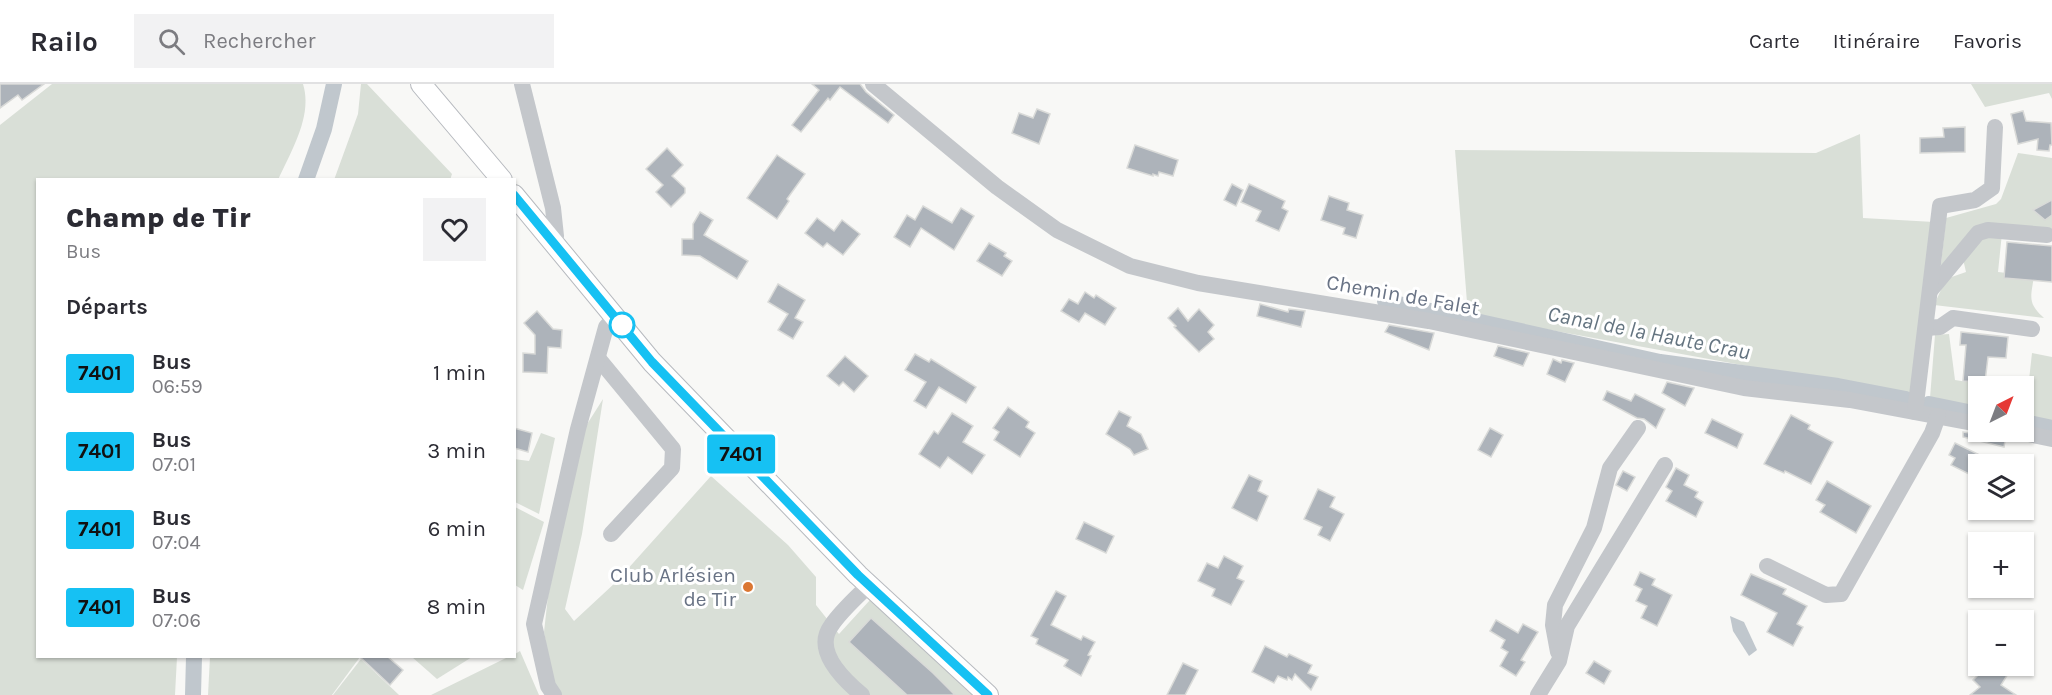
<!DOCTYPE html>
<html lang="fr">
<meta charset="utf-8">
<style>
body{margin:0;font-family:Karla,sans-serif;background:#f2f2f3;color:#2b2b33;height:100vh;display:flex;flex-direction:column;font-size:22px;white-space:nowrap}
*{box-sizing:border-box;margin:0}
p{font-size:20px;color:#7c7c81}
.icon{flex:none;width:33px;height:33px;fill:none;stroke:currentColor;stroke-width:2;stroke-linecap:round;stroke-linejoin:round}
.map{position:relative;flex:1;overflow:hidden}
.drawer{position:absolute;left:36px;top:94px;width:480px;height:480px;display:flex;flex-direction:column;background:#fff;border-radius:0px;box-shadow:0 2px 4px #0004}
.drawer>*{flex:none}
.badge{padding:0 12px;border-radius:4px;font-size:21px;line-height:39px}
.needle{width:39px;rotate:42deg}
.controls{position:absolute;left:1968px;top:292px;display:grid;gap:12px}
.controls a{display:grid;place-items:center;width:66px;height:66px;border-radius:0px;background:#fff;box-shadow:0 2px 4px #0004;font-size:30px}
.map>.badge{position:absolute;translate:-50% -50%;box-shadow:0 0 0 3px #fff}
h2{padding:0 30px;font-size:22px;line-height:54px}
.round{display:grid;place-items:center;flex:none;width:63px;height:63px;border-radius:0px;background:#f2f2f3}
.overview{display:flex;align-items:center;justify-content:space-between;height:102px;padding:0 30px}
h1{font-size:28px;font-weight:800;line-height:45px}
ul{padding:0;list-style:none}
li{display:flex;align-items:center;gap:18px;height:78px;padding:0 30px}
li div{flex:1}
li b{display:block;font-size:22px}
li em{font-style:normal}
li .badge{min-width:66px;font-weight:700;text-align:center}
header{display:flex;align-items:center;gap:36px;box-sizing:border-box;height:84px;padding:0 30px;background:#fff;border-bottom:2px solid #e1e1e2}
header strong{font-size:28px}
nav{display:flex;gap:33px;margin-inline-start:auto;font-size:21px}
.search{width:420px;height:54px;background:#f2f2f3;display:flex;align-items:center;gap:15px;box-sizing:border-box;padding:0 21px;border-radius:0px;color:#7c7c81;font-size:22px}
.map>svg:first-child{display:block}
</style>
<header>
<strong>Railo</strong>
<div class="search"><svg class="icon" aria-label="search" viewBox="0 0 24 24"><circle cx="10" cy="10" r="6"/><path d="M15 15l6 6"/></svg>Rechercher</div>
<nav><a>Carte</a><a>Itinéraire</a><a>Favoris</a></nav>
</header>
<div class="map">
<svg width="2052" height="611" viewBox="0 0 2052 611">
<rect width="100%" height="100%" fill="#f8f8f6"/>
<g fill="#d9dfd7">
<path d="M 52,0 L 303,0 C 313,32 291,67 278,96 L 38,96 L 38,573 L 177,573 L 175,611 L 0,611 L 0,41 Z"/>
<polygon points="361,0 367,0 452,90 450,96 334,96 358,30"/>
<polygon points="1971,0 2052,0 2052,15 2049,9 1985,23"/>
<polygon points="1860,50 1863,134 1934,138 1911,312 1468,231 1455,66 1816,69"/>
<polygon points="2018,69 2052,74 2052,146 1990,140 1940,189 1946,134 1996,120 2001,115"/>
<path d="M 2002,149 L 1998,188 L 2034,192 C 2031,213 2027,219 2044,234 L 1934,221 L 1946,195 L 1966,188 L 1963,175 L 1975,158 Z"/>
<polygon points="1949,250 1955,296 1999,303 1978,303 1978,324 1930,314 1935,251"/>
<polygon points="2032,269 2052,273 2052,339 2024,333 2024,303 2011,303 2012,295 2029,296"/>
<polygon points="603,315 582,450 565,525 574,537 616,498 711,392 788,461 816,493 816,521 839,550 870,516 974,611 562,611 552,595 544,548 548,512 584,345"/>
<polygon points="541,349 555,354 539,430 515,418 514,375 529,377"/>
<polygon points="515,423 544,438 523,506 515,501"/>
<polygon points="520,567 539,611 431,611 508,573 514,573 515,570"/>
<polygon points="210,573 360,573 332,611 208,611"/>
<polygon points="412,573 472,573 437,595"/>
<polygon points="361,575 399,611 333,611"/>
</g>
<polygon fill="#c0c7cd" points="1730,532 1744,538 1757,566 1749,572 1733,547"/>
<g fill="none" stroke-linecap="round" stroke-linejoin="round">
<g stroke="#c0c7cd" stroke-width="16">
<polyline points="306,96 324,45 334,0"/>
<polyline points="1385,217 1660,278 1838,302 1906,315"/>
<polyline points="1929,320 1978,330"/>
<polyline points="2024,338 2052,344"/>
<polyline points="193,611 194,573"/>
</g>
</g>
<g fill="#adb3ba" stroke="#d9dad8" stroke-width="1.5">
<polygon points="0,0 44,0 22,16 18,11 0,24"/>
<polygon points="812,0 860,0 866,8 894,31 888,39 840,3 830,16 828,14 801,48 792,41 819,6"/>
<polygon points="1037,25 1050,30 1039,60 1012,49 1019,29 1033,34"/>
<polygon points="2023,27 2026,37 2051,39 2052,61 2050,61 2049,67 2037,66 2038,55 2018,60 2011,30"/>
<polygon points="1965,43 1965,68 1920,69 1920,54 1944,53 1943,44"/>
<polygon points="1135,61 1178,76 1173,92 1159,88 1158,92 1153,90 1153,92 1127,84"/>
<polygon points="667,64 683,81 672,92 685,104 685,109 671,123 656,108 663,101 646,85"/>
<polygon points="777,71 805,90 787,115 789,117 777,135 747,114"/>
<polygon points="1232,100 1243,106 1236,122 1224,116"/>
<polygon points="1249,100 1285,117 1282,124 1288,127 1279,147 1256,137 1261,127 1241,118"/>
<polygon points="1329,112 1349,119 1347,126 1363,131 1356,154 1343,150 1345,144 1321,136"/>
<polygon points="2052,116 2052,131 2045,136 2033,126"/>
<polygon points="923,122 952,139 961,124 974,132 954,166 921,144 910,163 894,153 907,131 915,136"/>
<polygon points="700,128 713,136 704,151 748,177 737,195 700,172 682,171 682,155 693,155 693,140"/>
<polygon points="817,134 834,147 842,136 860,150 843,171 827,159 823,163 805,149"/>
<polygon points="2007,158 2052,162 2052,198 2004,194"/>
<polygon points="989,159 1006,169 1004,172 1012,177 1002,192 977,177"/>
<polygon points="778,200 805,216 795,234 803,238 793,255 778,246 788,230 768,218"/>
<polygon points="1085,208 1094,214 1096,211 1116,224 1105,241 1085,229 1079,238 1061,227 1069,215 1078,220"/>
<polygon points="1260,220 1288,228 1289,225 1305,227 1301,243 1257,232"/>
<polygon points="1178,224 1188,237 1199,225 1214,241 1208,248 1214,255 1199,268 1174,243 1176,242 1168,234"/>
<polygon points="537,227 553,245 562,246 561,264 548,263 547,289 523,288 523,269 535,270 535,251 524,239"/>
<polygon points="1389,241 1434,249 1429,266 1385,248"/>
<polygon points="1961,248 2008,253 2006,274 1988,273 1985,298 1963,297 1966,261 1960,261"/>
<polygon points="1498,262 1529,269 1523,282 1494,272"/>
<polygon points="915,270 929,278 931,275 976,303 966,319 939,303 926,324 914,317 926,298 905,286"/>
<polygon points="845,272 868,292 854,308 843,298 839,302 827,292"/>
<polygon points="1553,275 1561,279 1562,276 1574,279 1565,298 1547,290"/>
<polygon points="1667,298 1694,304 1685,322 1662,309"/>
<polygon points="1607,307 1631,317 1635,310 1665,325 1656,344 1644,335 1637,334 1603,316"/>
<polygon points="1008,323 1029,338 1026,343 1035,349 1020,373 994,356 999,348 993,344"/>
<polygon points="1119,327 1131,333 1127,342 1141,350 1148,365 1134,371 1130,365 1106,350"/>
<polygon points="952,329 973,342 963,358 985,371 972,390 948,373 940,384 919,370 934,347 938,350"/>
<polygon points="1791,331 1810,341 1808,345 1833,358 1811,400 1785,387 1784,389 1764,380"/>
<polygon points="1712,335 1743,350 1737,364 1705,349"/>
<polygon points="514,344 532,349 528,368 514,364"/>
<polygon points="1490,344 1503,351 1491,373 1478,366"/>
<polygon points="1963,348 1977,350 1984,348 2006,350 2004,363 1963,353"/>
<polygon points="1955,359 1986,374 1983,381 1978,381 1977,394 1951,381 1955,374 1949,371"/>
<polygon points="1676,384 1689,391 1684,401 1698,408 1695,413 1703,418 1696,433 1666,417 1672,407 1666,403"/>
<polygon points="1623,387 1635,393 1627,407 1616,401"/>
<polygon points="1249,391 1262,397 1258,407 1268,412 1257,437 1232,424"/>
<polygon points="1827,397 1871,422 1856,449 1820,428 1825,421 1816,416"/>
<polygon points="1318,405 1335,413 1330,423 1344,430 1330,457 1318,451 1322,443 1304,435"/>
<polygon points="1084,438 1114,452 1106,469 1076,455"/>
<polygon points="1224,472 1243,482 1237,494 1244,497 1231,521 1212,512 1215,505 1198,497 1207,479 1218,484"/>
<polygon points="1640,488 1655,495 1652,501 1672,511 1657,542 1641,534 1647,522 1636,517 1642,505 1634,501"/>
<polygon points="1751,490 1786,505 1783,510 1807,522 1797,540 1803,543 1793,562 1767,548 1777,529 1741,511"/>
<polygon points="1056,507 1066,512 1051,541 1081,556 1083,552 1095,558 1088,571 1091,572 1081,592 1064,582 1068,576 1036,560 1038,555 1031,552"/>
<polygon points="871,534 933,589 955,611 907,611 849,558"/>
<polygon points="1496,536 1518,549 1523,540 1538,548 1521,576 1525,578 1516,592 1500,582 1508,568 1501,564 1505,556 1490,547"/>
<polygon points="1265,562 1287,573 1289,570 1312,581 1308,589 1318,593 1311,606 1295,590 1292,596 1288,593 1287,596 1278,592 1274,599 1252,588"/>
<polygon points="360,573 388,573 403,586 390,601"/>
<polygon points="1594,577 1611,587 1604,600 1586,589"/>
<polygon points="1183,579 1198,586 1185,611 1167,611"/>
<polygon points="1987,582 1996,587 2003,582 2013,582 2001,601 2016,611 1970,611 1980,603 1973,596 1979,590 1977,588"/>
</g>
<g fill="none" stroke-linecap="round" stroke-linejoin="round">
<g stroke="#b7babf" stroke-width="22">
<g id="major">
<polyline points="421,0 502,96"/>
<polyline points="514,111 652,278 858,491 988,611"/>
</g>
</g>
<g stroke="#c4c7cb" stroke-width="16">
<polyline points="522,0 553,124 556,152 554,159"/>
<polyline points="873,0 997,103 1057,146 1130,182 1198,199 1429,237 1744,304 1850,316 1978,340"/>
<polyline points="1930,207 1978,149 1988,146 2047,151"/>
<polyline points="1926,244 1940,243 1953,234 2032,245"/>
<polyline points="598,274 673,365 672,384 611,450"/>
<polyline points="1915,328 1940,122 1975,116 1992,104 1995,43"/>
<polyline points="2019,348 2052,355"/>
<polyline points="1767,482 1826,511 1841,510 1932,349 1938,332"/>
<polyline points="1558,568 1553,541 1555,521 1594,444 1610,384 1638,344"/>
<polyline points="554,611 548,602 534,540 578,345 606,243 616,233"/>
<path d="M 862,611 C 844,596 813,567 831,542 C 841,527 856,514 869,501"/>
<polyline points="1538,611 1559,577 1567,542 1665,381"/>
</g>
<use href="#major" stroke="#fff" stroke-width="20"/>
</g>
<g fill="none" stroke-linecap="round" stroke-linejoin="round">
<g stroke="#fff" stroke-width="14">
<polyline id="line" points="514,111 652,278 858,491 988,611"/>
</g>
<use href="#line" stroke="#16c1f3" stroke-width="9"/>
</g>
<circle fill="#fff" stroke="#16c1f3" stroke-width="3" cx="622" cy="241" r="12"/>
<circle fill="#db7733" stroke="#fff" stroke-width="2" cx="748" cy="503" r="6"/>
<g text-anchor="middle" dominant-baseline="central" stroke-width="6" stroke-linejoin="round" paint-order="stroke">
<g font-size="21" fill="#697385" stroke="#fff">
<text transform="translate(1403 211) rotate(10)">Chemin de Falet</text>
</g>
<g font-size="21" fill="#697385" stroke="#fff" text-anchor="end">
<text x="736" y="491">Club Arlésien<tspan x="736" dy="24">de Tir</tspan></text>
</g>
<g font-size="22" font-style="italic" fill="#647480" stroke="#fff">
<text transform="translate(1649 249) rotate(11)">Canal de la Haute Crau</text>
</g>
</g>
</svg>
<div class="controls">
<a><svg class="needle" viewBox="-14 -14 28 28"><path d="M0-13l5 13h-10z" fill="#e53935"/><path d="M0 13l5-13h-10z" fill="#7c7c81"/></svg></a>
<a><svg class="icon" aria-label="layers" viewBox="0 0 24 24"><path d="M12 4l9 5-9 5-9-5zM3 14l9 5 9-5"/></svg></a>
<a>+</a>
<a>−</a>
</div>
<b class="badge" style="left:741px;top:370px;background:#16c1f3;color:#111">7401</b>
<section class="drawer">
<div class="overview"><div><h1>Champ de Tir</h1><p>Bus</p></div><a class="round"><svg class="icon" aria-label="heart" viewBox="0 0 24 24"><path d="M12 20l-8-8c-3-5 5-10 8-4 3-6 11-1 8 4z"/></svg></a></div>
<h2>Départs</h2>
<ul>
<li><span class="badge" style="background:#16c1f3;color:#111">7401</span><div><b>Bus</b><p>06:59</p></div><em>1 min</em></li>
<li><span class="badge" style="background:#16c1f3;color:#111">7401</span><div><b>Bus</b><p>07:01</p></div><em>3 min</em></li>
<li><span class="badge" style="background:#16c1f3;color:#111">7401</span><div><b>Bus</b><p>07:04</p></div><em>6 min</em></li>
<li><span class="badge" style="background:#16c1f3;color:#111">7401</span><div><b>Bus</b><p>07:06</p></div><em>8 min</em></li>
</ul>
</section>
</div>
